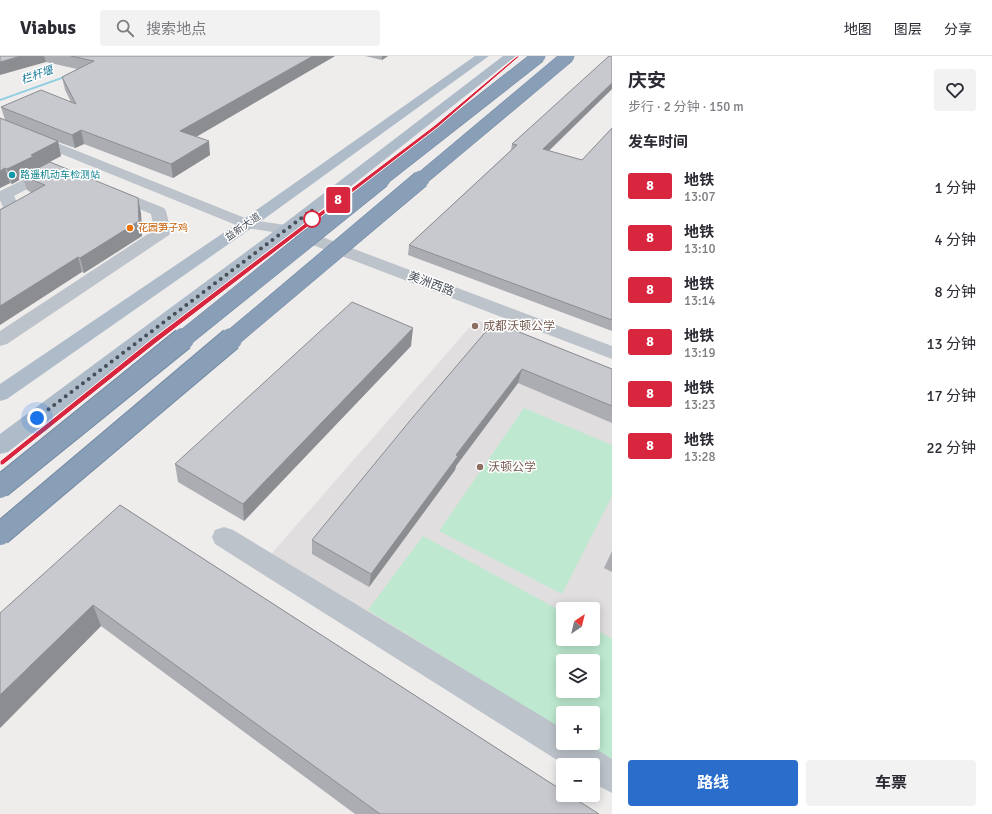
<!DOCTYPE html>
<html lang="zh">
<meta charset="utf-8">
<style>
body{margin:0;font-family:Signika,"Noto Sans SC",sans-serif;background:#f2f2f3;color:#2b2b33;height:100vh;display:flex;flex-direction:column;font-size:15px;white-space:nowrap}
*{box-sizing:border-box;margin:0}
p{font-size:13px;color:#7c7c81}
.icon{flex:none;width:22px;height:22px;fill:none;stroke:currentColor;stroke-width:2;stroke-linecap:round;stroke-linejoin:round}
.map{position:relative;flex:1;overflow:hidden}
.drawer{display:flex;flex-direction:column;background:#fff;width:380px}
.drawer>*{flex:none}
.badge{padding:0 8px;border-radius:3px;font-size:14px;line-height:26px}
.needle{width:26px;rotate:35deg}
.fabs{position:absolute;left:556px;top:546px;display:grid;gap:8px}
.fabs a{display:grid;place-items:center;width:44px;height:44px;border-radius:4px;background:#fff;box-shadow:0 2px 10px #0003;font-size:20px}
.you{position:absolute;width:20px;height:20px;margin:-10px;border:3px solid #fff;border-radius:50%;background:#1a73e8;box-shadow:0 0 0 6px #1a73e833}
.map>.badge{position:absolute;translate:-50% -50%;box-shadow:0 0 0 2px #fff}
h2{padding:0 16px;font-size:15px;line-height:36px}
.round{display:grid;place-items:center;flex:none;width:42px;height:42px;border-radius:4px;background:#f2f2f3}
.overview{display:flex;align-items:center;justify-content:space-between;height:68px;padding:0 16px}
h1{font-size:19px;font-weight:700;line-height:30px}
.cta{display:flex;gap:8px;margin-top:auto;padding:8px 16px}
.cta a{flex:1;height:46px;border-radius:4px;background:#2b6dcb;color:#fff;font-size:16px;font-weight:700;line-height:46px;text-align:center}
.cta a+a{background:#f2f2f3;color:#2b2b33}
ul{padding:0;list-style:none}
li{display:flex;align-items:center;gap:12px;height:52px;padding:0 16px}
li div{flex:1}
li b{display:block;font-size:15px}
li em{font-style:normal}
li .badge{min-width:44px;font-weight:700;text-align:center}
header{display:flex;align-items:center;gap:24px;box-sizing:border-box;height:56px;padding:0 20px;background:#fff;border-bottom:1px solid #e1e1e2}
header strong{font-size:19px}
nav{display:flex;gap:22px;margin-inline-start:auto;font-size:14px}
.search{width:280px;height:36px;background:#f2f2f3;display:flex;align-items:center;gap:10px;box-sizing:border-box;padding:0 14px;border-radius:4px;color:#7c7c81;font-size:15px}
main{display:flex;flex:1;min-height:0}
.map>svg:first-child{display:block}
</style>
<header>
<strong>Viabus</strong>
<div class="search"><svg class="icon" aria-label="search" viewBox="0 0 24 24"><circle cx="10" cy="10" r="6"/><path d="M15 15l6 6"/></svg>搜索地点</div>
<nav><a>地图</a><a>图层</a><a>分享</a></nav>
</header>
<main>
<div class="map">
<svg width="612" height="758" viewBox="0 0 612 758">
<rect width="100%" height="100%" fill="#efecec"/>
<path fill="#e0dede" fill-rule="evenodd" d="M 476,264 L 612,318 L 612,715 L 593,687 L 593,657 L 563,657 L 563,685 L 266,504 ZM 563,553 L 593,553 L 593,583 L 563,583 ZM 563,605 L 593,605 L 593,635 L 563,635 Z"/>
<g fill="#bee9d0" fill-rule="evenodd">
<polygon points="524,352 612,389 612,440 562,538 439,475"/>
<path d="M 423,480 L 563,556 L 563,583 L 593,583 L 593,572 L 612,583 L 612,703 L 585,687 L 593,687 L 593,657 L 563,657 L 563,674 L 368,554 ZM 563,605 L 593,605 L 593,635 L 563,635 Z"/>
</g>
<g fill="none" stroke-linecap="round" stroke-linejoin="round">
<polygon fill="#8fcfe2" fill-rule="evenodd" points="70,18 73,19 0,45 0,43"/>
<g fill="#bcc3ca" fill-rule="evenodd">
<polygon points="0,64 250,164 293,170 612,290 612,303 284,178 241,171 0,73"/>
<polygon points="52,110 57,111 59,114 57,117 14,140 20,153 18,156 0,165 0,153 3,151 0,144 0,135"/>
<polygon points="112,131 164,152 166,155 171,176 169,179 7,288 0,290 0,275 154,174 151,158 107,139 104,136 107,133"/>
<polygon points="224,471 233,474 563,673 563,687 586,687 612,703 612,737 593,727 593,709 565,709 215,488 212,481 215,474"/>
</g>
<g fill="#aebbc9" fill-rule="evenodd">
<polygon points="475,0 489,0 253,171 7,343 0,345 0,328 241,165"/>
<polygon points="503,0 516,0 293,176 8,396 0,398 0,378 281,170"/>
</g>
<g stroke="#7489a2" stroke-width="14" stroke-linecap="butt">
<g id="highway-bridge-far2">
<polyline points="381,124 539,0"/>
<polyline points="420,124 568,0"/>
</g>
</g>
<g stroke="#7489a2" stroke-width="18" stroke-linecap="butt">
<g id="highway-bridge-far1">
<polyline points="182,284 382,123"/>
<polyline points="230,284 421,123"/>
</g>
</g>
<g stroke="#7489a2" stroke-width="24" stroke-linecap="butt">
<g id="highway-bridge">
<polyline points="0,431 183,283"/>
<polyline points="0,478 231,283"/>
</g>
</g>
<use href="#highway-bridge-far2" stroke="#899eb7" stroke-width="13"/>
<use href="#highway-bridge-far1" stroke="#899eb7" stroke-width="17"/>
<use href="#highway-bridge" stroke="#899eb7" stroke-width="22"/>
</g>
<g fill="#abadb2">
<polygon points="0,0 335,0 196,81 210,99 173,122 84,88 75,92 58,86 61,100 38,112 141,157 142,180 84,217 82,216 32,137 27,134 23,122 12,128 10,127 0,132 5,64 1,51 71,46 65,34 62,21 77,13 46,6"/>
<polygon points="365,0 388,0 382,4"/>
<polygon points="612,0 612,33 549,95 582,104 612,72 612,275 408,199 409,189 511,94 512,88"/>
<polygon points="494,266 612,313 612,367 518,327 456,410 455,414 369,531 312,498 312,484"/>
<polygon points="411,290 244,465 178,426 175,408"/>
<polygon points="120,449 599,758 355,758 101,570 0,672"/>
<polygon points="612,495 612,516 604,512"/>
</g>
<g fill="#8b8d91">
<polygon points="21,0 44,0 46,6 0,19 0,6"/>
<polygon points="313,0 335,0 182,89 180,75"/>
<polygon points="382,0 388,0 382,4"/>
<polygon points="612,27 612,33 541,102 543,93"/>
<polygon points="81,74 84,88 75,92 72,79"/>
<polygon points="58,85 61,100 23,120 23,122 12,128 7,113 31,99"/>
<polygon points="209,85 210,99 173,122 171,108"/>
<polygon points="5,112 10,127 0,132 0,115"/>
<polygon points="138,142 141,157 142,180 84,217 80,202"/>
<polygon points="78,201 82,216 0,269 0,250"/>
<polygon points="413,272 411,290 244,465 243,448"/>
<polygon points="522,313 518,327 456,410 455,414 369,531 371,518 456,399"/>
<polygon points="93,549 101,570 0,672 0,639"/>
</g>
<g fill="#c7c9cf" stroke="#8b8d91">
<polygon points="0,0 21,0 0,6"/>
<polygon points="71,0 313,0 180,75 209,85 171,108 81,74 72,79 1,51 41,34 76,48 62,21 94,5"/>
<polygon points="609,0 612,0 612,27 543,93 582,104 612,72 612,264 409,189 517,89 512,88"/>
<polygon points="0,62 58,85 31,99 34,100 7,113 5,112 0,115"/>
<polygon points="50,106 138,142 139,165 80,202 78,201 0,250 0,154 45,129 23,120"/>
<polygon points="352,246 413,272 243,448 175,408"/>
<polygon points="494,266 612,313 612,350 522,313 456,399 458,400 371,518 312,484 413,361"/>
<polygon points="120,449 563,735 563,739 569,739 599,758 380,758 93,549 0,639 0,557"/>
</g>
<polygon fill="#d7263d" stroke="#fff" points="517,0 520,0 438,71 156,287 3,409 0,409 0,405 152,283 435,69"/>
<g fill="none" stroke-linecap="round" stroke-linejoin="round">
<polyline stroke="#474f58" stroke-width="4" stroke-dasharray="0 7.2" points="37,362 312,154 312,163"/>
</g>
<circle fill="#0f9aa8" stroke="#fff" stroke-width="1.5" cx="12" cy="119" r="4"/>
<circle fill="#fff" stroke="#d7263d" stroke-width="2" cx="312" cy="163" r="8"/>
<circle fill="#e8710a" stroke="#fff" stroke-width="1.5" cx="130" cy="172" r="4"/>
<g fill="#8d6e63" stroke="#fff" stroke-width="1.5">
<circle cx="475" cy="270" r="4"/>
<circle cx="480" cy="411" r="4"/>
</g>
<g text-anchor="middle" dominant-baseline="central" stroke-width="3" stroke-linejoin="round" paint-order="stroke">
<g font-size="10" fill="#0d838f" stroke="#fff" text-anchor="start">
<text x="20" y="119">路遥机动车检测站</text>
</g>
<g font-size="10" fill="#474f58" stroke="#fff">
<text transform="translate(243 171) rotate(-35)">益新大道</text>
</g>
<g font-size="10" fill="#c56008" stroke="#fff" text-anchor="start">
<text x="138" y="172">花园笋子鸡</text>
</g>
<g font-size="11" font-style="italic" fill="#1a7a97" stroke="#fff">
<text transform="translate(37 19) rotate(-19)">栏杆堰</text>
</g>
<g font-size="12" fill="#474f58" stroke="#fff">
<text transform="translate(431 228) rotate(21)">美洲西路</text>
</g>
<g font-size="12" fill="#785e54" stroke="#fff" text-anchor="start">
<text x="483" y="270">成都沃顿公学</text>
<text x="488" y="411">沃顿公学</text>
</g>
</g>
</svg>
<div class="fabs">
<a><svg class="needle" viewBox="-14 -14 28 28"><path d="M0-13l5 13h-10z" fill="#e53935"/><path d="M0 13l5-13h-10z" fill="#7c7c81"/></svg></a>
<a><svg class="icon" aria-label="layers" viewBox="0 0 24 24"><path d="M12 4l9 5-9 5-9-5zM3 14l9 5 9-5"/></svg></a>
<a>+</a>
<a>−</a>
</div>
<div class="you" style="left:37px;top:362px"></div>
<b class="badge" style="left:338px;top:144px;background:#d7263d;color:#fff">8</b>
</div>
<section class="drawer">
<div class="overview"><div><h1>庆安</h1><p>步行 · 2 分钟 · 150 m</p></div><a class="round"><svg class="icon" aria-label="heart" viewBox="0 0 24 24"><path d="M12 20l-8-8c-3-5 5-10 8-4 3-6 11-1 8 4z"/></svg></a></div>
<h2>发车时间</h2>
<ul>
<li><span class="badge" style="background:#d7263d;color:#fff">8</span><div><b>地铁</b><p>13:07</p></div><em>1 分钟</em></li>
<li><span class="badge" style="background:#d7263d;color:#fff">8</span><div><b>地铁</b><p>13:10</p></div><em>4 分钟</em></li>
<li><span class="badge" style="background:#d7263d;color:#fff">8</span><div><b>地铁</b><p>13:14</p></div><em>8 分钟</em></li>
<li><span class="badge" style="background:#d7263d;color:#fff">8</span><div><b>地铁</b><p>13:19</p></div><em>13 分钟</em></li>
<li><span class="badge" style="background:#d7263d;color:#fff">8</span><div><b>地铁</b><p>13:23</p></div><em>17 分钟</em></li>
<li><span class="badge" style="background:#d7263d;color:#fff">8</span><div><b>地铁</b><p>13:28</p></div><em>22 分钟</em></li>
</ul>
<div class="cta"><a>路线</a><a>车票</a></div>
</section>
</main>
